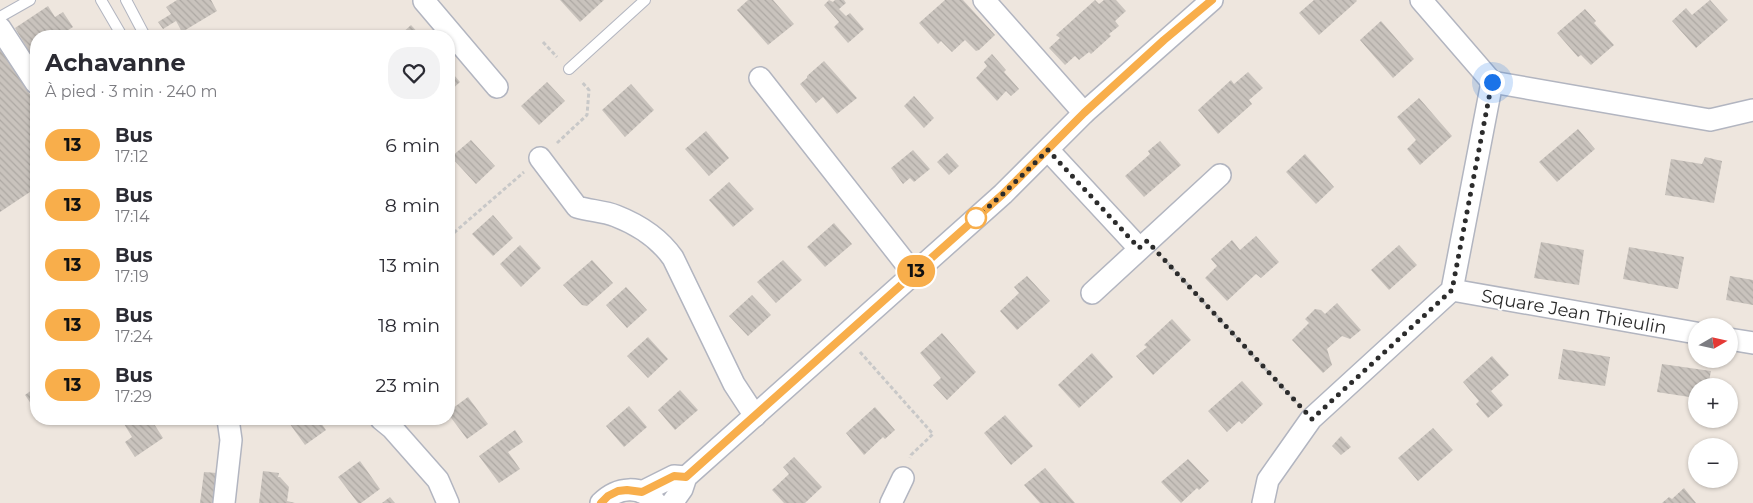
<!DOCTYPE html>
<html lang="fr">
<meta charset="utf-8">
<style>
body{margin:0;font-family:Montserrat,sans-serif;background:#f2f2f3;color:#2b2b33;height:100vh;display:flex;flex-direction:column;font-size:19px;white-space:nowrap}
*{box-sizing:border-box;margin:0}
p{font-size:16px;color:#7c7c81}
.icon{flex:none;width:28px;height:28px;fill:none;stroke:currentColor;stroke-width:2;stroke-linecap:round;stroke-linejoin:round}
.map{position:relative;flex:1;overflow:hidden}
.panel{position:absolute;left:30px;top:30px;width:425px;height:395px;display:flex;flex-direction:column;background:#fff;border-radius:20px;box-shadow:0 1px 4px #0004}
.panel>*{flex:none}
.badge{padding:0 10px;border-radius:16px;font-size:18px;line-height:32px}
.needle{width:32px;rotate:81deg}
.controls{position:absolute;left:1688px;top:318px;display:grid;gap:10px}
.controls a{display:grid;place-items:center;width:50px;height:50px;border-radius:50%;background:#fff;box-shadow:0 1px 4px #0004;font-size:25px}
.you{position:absolute;width:25px;height:25px;margin:-12px;border:4px solid #fff;border-radius:50%;background:#1a73e8;box-shadow:0 0 0 8px #1a73e833}
.map>.badge{position:absolute;translate:-50% -50%;box-shadow:0 0 0 2px #fff}
.round{display:grid;place-items:center;flex:none;width:52px;height:52px;border-radius:20px;background:#f2f2f3}
.head{display:flex;align-items:center;justify-content:space-between;height:85px;padding:0 15px}
h1{font-size:24px;font-weight:700;line-height:38px}
ul{padding:0;list-style:none}
li{display:flex;align-items:center;gap:15px;height:60px;padding:0 15px}
li div{flex:1}
li b{display:block;font-size:19px}
li em{font-style:normal}
li .badge{min-width:55px;font-weight:700;text-align:center}
.map>svg:first-child{display:block}
</style>
<div class="map">
<svg width="1753" height="503" viewBox="0 0 1753 503">
<defs>
<pattern id="building-back-hatch" width="6" height="6" patternUnits="userSpaceOnUse" patternTransform="scale(1.25)"><rect width="6" height="6" fill="#c9c3bd"/><path d="M-1 5l2 2M0 0l6 6M5-1l2 2" fill="none" stroke="#ada8a3"/></pattern>
</defs>
<rect width="100%" height="100%" fill="#eee6de"/>
<g fill="url(#building-back-hatch)">
<polygon points="177,0 211,0 217,11 182,32 176,21 163,29 158,22 171,14 166,7"/>
<polygon points="560,0 604,0 580,22"/>
<polygon points="748,0 773,0 794,24 768,45 737,10"/>
<polygon points="829,0 833,2 835,0 844,0 846,3 839,9 846,16 850,13 864,29 848,43 834,27 839,22 824,5"/>
<polygon points="945,0 963,0 995,35 979,50 976,51 965,40 952,52 941,41 938,44 919,23"/>
<polygon points="1095,0 1099,4 1104,0 1116,0 1126,11 1115,21 1119,26 1109,34 1111,36 1091,54 1089,52 1079,60 1075,56 1065,65 1049,48 1060,38 1056,35"/>
<polygon points="1314,0 1356,0 1357,1 1319,35 1299,13"/>
<polygon points="1710,0 1728,20 1696,48 1672,21 1686,8 1692,15"/>
<polygon points="48,6 55,17 63,12 73,27 62,34 63,36 36,36 36,63 15,28"/>
<polygon points="1585,9 1596,21 1594,23 1614,45 1591,65 1581,55 1578,57 1557,33"/>
<polygon points="1381,21 1414,59 1393,78 1360,40"/>
<polygon points="411,25 421,36 399,36"/>
<polygon points="0,48 36,104 36,188 0,212"/>
<polygon points="992,54 1006,70 1004,72 1019,89 1011,96 1006,91 997,101 976,78 987,66 984,62"/>
<polygon points="824,61 857,98 837,114 823,97 816,103 800,84 807,78 807,76"/>
<polygon points="449,69 460,82 449,92"/>
<polygon points="1248,72 1263,88 1249,100 1252,104 1218,134 1198,110 1231,80 1234,84"/>
<polygon points="547,82 565,101 539,125 521,106"/>
<polygon points="631,84 654,110 625,137 602,110"/>
<polygon points="914,96 934,118 924,128 904,106"/>
<polygon points="1419,98 1452,136 1420,165 1407,149 1416,140 1397,117"/>
<polygon points="1578,129 1595,149 1557,182 1539,162"/>
<polygon points="706,131 729,158 709,176 685,149"/>
<polygon points="471,140 495,166 476,184 451,157"/>
<polygon points="1160,141 1181,165 1144,197 1125,176 1150,154 1148,151"/>
<polygon points="913,150 930,169 914,182 910,178 903,184 891,168"/>
<polygon points="947,153 959,166 949,175 937,162"/>
<polygon points="1305,154 1334,187 1316,204 1286,172"/>
<polygon points="1705,157 1722,161 1714,203 1665,195 1671,159 1702,164"/>
<polygon points="729,182 754,209 733,227 709,200"/>
<polygon points="493,215 513,238 493,256 472,234"/>
<polygon points="834,223 852,244 825,267 807,247"/>
<polygon points="1256,236 1279,262 1261,278 1256,274 1227,301 1205,278 1217,266 1211,259 1232,240 1240,250"/>
<polygon points="1541,242 1584,250 1579,285 1534,278"/>
<polygon points="520,245 541,268 521,287 500,264"/>
<polygon points="1399,245 1417,265 1389,290 1371,270"/>
<polygon points="1629,247 1684,257 1678,289 1623,279"/>
<polygon points="592,260 613,283 587,306 582,305 563,285"/>
<polygon points="783,260 802,280 776,303 757,282"/>
<polygon points="1027,276 1050,301 1017,330 1000,311 1019,293 1014,287"/>
<polygon points="1730,276 1753,280 1753,305 1726,300"/>
<polygon points="626,287 647,310 627,328 606,305"/>
<polygon points="752,295 771,315 748,336 729,316"/>
<polygon points="1337,303 1361,330 1350,339 1342,336 1327,349 1332,365 1323,373 1292,340 1309,323 1305,319 1315,309 1321,310 1325,314"/>
<polygon points="1172,319 1191,340 1153,375 1136,356 1147,347 1144,345"/>
<polygon points="942,333 976,372 947,400 933,385 941,378 920,353"/>
<polygon points="648,337 668,359 648,378 627,356"/>
<polygon points="1563,349 1610,357 1605,386 1558,379"/>
<polygon points="1092,353 1113,377 1079,408 1058,385"/>
<polygon points="1492,356 1509,375 1491,391 1503,405 1488,418 1476,404 1479,401 1463,382"/>
<polygon points="1662,364 1711,371 1708,386 1696,386 1696,398 1657,392"/>
<polygon points="1242,381 1263,404 1242,424 1239,421 1227,432 1208,411"/>
<polygon points="36,387 36,411 25,395"/>
<polygon points="680,390 698,410 675,430 658,410"/>
<polygon points="468,397 488,424 467,439 449,415 449,411"/>
<polygon points="629,406 647,427 624,447 606,426"/>
<polygon points="875,407 895,430 885,439 883,437 864,455 846,433"/>
<polygon points="1005,415 1033,446 1011,465 984,433"/>
<polygon points="121,419 151,419 163,438 135,457 125,442 132,437"/>
<polygon points="289,419 318,419 326,430 305,445 287,420"/>
<polygon points="1433,428 1453,450 1418,481 1398,458"/>
<polygon points="515,430 523,442 508,452 520,469 499,483 479,456"/>
<polygon points="1341,436 1351,447 1341,455 1332,446"/>
<polygon points="794,457 822,487 805,503 784,503 772,490 789,474 783,467"/>
<polygon points="1188,459 1209,481 1199,490 1197,488 1181,503 1161,482"/>
<polygon points="360,461 380,489 361,503 358,503 338,477"/>
<polygon points="1045,468 1075,503 1040,503 1024,485"/>
<polygon points="263,471 279,473 278,477 280,477 289,487 287,501 295,503 259,503"/>
<polygon points="204,472 217,473 214,503 200,503"/>
<polygon points="1684,488 1696,503 1662,503 1669,497 1672,499"/>
<polygon points="390,497 395,503 382,503"/>
</g>
<g fill="none" stroke-linecap="round" stroke-linejoin="round">
<g stroke="#b2b5c0" stroke-width="12">
<g id="lane">
<polyline points="101,0 122,36"/>
<polyline points="126,0 145,36"/>
<polyline points="0,17 30,0"/>
<polyline points="569,69 645,0"/>
</g>
</g>
<g stroke="#b2b5c0" stroke-width="24">
<g id="street">
<polyline points="426,0 424,1 497,87"/>
<polyline points="984,0 1084,113"/>
<polyline points="0,28 36,83"/>
<polyline points="760,78 914,274"/>
<polyline points="1492,82 1710,120 1753,110"/>
<polyline points="1048,150 1139,248"/>
<path d="M 540,158 L 577,207 C 590,211 604,211 616,216 C 639,225 659,238 673,258 L 734,384 L 755,416"/>
<polyline points="1452,290 1696,333"/>
<polyline points="1092,293 1220,175"/>
<polyline points="1729,339 1753,343"/>
<polyline points="381,419 392,428 438,480 448,503"/>
<polyline points="642,492 674,476 686,477"/>
<polyline points="224,503 231,440 228,419"/>
<path d="M 601,503 C 617,487 641,484 656,503"/>
<polyline points="672,503 682,489 686,477 1003,194 1084,113 1212,0"/>
<polyline points="891,503 903,478"/>
<polyline points="1263,503 1268,480 1311,419 1452,290 1492,82 1421,0"/>
</g>
</g>
<g stroke="#c8c8c8" stroke-width="3" stroke-dasharray="4 2.5" stroke-linecap="butt">
<polyline points="543,42 557,57"/>
<polyline points="557,143 587,115 589,90 581,81"/>
<polyline points="449,237 524,172"/>
<polyline points="1163,258 1296,402"/>
<polyline points="860,352 933,434 911,455 910,458"/>
</g>
<use href="#lane" stroke="#fff" stroke-width="10"/>
<use href="#street" stroke="#fff" stroke-width="21"/>
</g>
<g fill="none" stroke-linecap="round" stroke-linejoin="round">
<g stroke="#fff" stroke-width="11">
<polyline id="line" points="601,503 608,496 618,491 627,490 642,492 674,476 686,477 1003,194 1084,113 1164,40 1212,0"/>
</g>
<use href="#line" stroke="#f8ae4b" stroke-width="8"/>
<polyline stroke="#2c2c2c" stroke-width="5" stroke-dasharray="0 9" points="976,218 1003,194 1048,150 1139,248 1147,241 1312,419 1452,290 1492,82"/>
</g>
<circle fill="#fff" stroke="#f8ae4b" stroke-width="2.5" cx="976" cy="218" r="10"/>
<g text-anchor="middle" dominant-baseline="central" stroke-width="4" stroke-linejoin="round" paint-order="stroke">
<g font-size="18" fill="#2c2c2c" stroke="#fff">
<text transform="translate(1574 312) rotate(10)">Square Jean Thieulin</text>
</g>
</g>
</svg>
<div class="controls">
<a><svg class="needle" viewBox="-14 -14 28 28"><path d="M0-13l5 13h-10z" fill="#e53935"/><path d="M0 13l5-13h-10z" fill="#7c7c81"/></svg></a>
<a>+</a>
<a>−</a>
</div>
<div class="you" style="left:1492px;top:82px"></div>
<b class="badge" style="left:916px;top:271px;background:#f8ae4b;color:#111">13</b>
<section class="panel">
<div class="head"><div><h1>Achavanne</h1><p>À pied · 3 min · 240 m</p></div><a class="round"><svg class="icon" aria-label="heart" viewBox="0 0 24 24"><path d="M12 20l-8-8c-3-5 5-10 8-4 3-6 11-1 8 4z"/></svg></a></div>
<ul>
<li><span class="badge" style="background:#f8ae4b;color:#111">13</span><div><b>Bus</b><p>17:12</p></div><em>6 min</em></li>
<li><span class="badge" style="background:#f8ae4b;color:#111">13</span><div><b>Bus</b><p>17:14</p></div><em>8 min</em></li>
<li><span class="badge" style="background:#f8ae4b;color:#111">13</span><div><b>Bus</b><p>17:19</p></div><em>13 min</em></li>
<li><span class="badge" style="background:#f8ae4b;color:#111">13</span><div><b>Bus</b><p>17:24</p></div><em>18 min</em></li>
<li><span class="badge" style="background:#f8ae4b;color:#111">13</span><div><b>Bus</b><p>17:29</p></div><em>23 min</em></li>
</ul>
</section>
</div>
